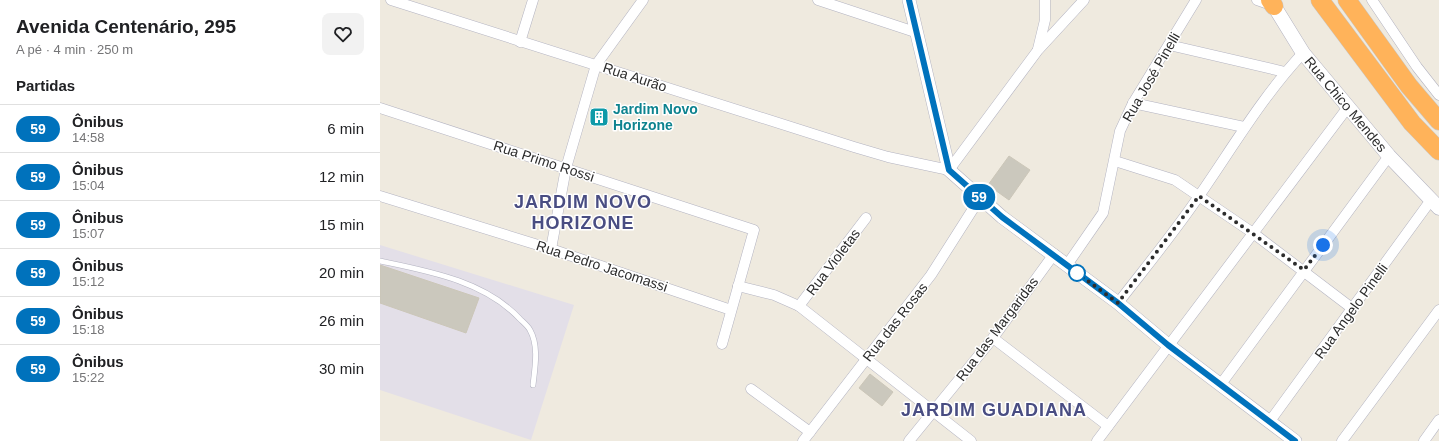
<!DOCTYPE html>
<html lang="pt">
<meta charset="utf-8">
<style>
body{margin:0;font-family:Helvetica,sans-serif;background:#f2f2f2;color:#202124;height:100vh;display:flex;flex-direction:column;font-size:15px;white-space:nowrap}
*{box-sizing:border-box;margin:0}
p{font-size:13px;color:#757577}
.icon{flex:none;width:22px;height:22px;fill:none;stroke:currentColor;stroke-width:2;stroke-linecap:round;stroke-linejoin:round}
.map{position:relative;flex:1;overflow:hidden}
.drawer{display:flex;flex-direction:column;background:#fff;width:380px}
.drawer>*{flex:none}
.badge{padding:0 8px;border-radius:13px;font-size:14px;line-height:26px}
.you{position:absolute;width:20px;height:20px;margin:-10px;border:3px solid #fff;border-radius:50%;background:#1a73e8;box-shadow:0 0 0 6px #1a73e833}
.map>.badge{position:absolute;translate:-50% -50%;box-shadow:0 0 0 2px #fff}
h2{padding:0 16px;font-size:15px;line-height:36px}
.round{display:grid;place-items:center;flex:none;width:42px;height:42px;border-radius:8px;background:#f2f2f2}
.overview{display:flex;align-items:center;justify-content:space-between;height:68px;padding:0 16px}
h1{font-size:19px;font-weight:700;line-height:30px}
ul{padding:0;list-style:none}
li{display:flex;align-items:center;gap:12px;height:48px;padding:0 16px;border-top:1px solid #e0e0e0}
li div{flex:1}
li b{display:block;font-size:15px}
li em{font-style:normal}
li .badge{min-width:44px;font-weight:700;text-align:center}
main{display:flex;flex:1;min-height:0}
.map>svg:first-child{display:block}
</style>
<main>
<section class="drawer">
<div class="overview"><div><h1>Avenida Centenário, 295</h1><p>A pé · 4 min · 250 m</p></div><a class="round"><svg class="icon" aria-label="heart" viewBox="0 0 24 24"><path d="M12 20l-8-8c-3-5 5-10 8-4 3-6 11-1 8 4z"/></svg></a></div>
<h2>Partidas</h2>
<ul>
<li><span class="badge" style="background:#0072bc;color:#fff">59</span><div><b>Ônibus</b><p>14:58</p></div><em>6 min</em></li>
<li><span class="badge" style="background:#0072bc;color:#fff">59</span><div><b>Ônibus</b><p>15:04</p></div><em>12 min</em></li>
<li><span class="badge" style="background:#0072bc;color:#fff">59</span><div><b>Ônibus</b><p>15:07</p></div><em>15 min</em></li>
<li><span class="badge" style="background:#0072bc;color:#fff">59</span><div><b>Ônibus</b><p>15:12</p></div><em>20 min</em></li>
<li><span class="badge" style="background:#0072bc;color:#fff">59</span><div><b>Ônibus</b><p>15:18</p></div><em>26 min</em></li>
<li><span class="badge" style="background:#0072bc;color:#fff">59</span><div><b>Ônibus</b><p>15:22</p></div><em>30 min</em></li>
</ul>
</section>
<div class="map">
<svg width="1059" height="441" viewBox="0 0 1059 441">
<rect width="100%" height="100%" fill="#efeadf"/>
<polygon fill="#e3dfe8" points="0,245 194,305 151,440 0,390"/>
<g fill="#cbc8bd" stroke="#cbc6b8">
<polygon points="215,108 227,112 223,125 211,122"/>
<polygon points="629,156 650,170 629,200 608,185"/>
<polygon points="0,265 99,298 86,333 0,303"/>
<polygon points="490,374 513,392 502,406 479,388"/>
</g>
<g fill="none" stroke-linecap="round" stroke-linejoin="round">
<g stroke="#b3b3c1" stroke-width="6">
<path id="service" d="M 0,261 C 48,271 105,281 140,319 C 143,322 148,326 150,330 C 159,346 155,367 153,385"/>
</g>
<g stroke="#b3b3c1" stroke-width="11">
<g id="minor">
<polyline points="11,0 474,147 508,157 569,170 658,50 704,0"/>
<polyline points="438,0 535,32"/>
<polyline points="877,0 894,6"/>
<polyline points="992,0 1037,67 1059,95"/>
<polyline points="140,42 153,0"/>
<polyline points="789,45 905,72"/>
<polyline points="658,49 665,20 665,0"/>
<polyline points="753,103 864,127"/>
<polyline points="0,108 374,230 342,344"/>
<polyline points="735,161 795,180 873,233 973,309"/>
<polyline points="0,196 171,249 351,310"/>
<polyline points="171,249 186,168 216,65 263,0"/>
<polyline points="687,265 723,213 740,131 753,103 816,0"/>
<polyline points="358,286 394,295 419,306 591,441"/>
<path d="M 738,303 C 765,268 794,233 819,196 C 853,147 882,97 923,53"/>
<polyline points="419,306 486,218"/>
<polyline points="613,338 728,426"/>
<polyline points="841,384 1009,156"/>
<polyline points="371,389 430,432"/>
<polyline points="890,421 1051,200"/>
<polyline points="423,441 551,275 600,198"/>
<polyline points="529,441 613,338 674,254"/>
<polyline points="717,441 968,107"/>
<polyline points="962,441 1059,310"/>
<polyline points="1044,441 1059,420"/>
</g>
</g>
<g stroke="#b3b3c1" stroke-width="14">
<polyline id="tertiary" points="529,0 569,170 622,217 738,303 788,345 915,441"/>
</g>
<g stroke="#b3b3c1" stroke-width="15">
<g id="secondary">
<path id="s1" d="M 894,6 L 923,53 L 1009,156 L 1059,208"/>
</g>
</g>
<g stroke="#c8c8c8" stroke-width="19">
<g id="motorway">
<polyline points="890,0 894,6"/>
<polyline points="940,0 1032,123 1059,151"/>
<polyline points="967,0 1029,86 1059,121"/>
</g>
</g>
<use href="#service" stroke="#fff" stroke-width="5"/>
<use href="#minor" stroke="#fff" stroke-width="10"/>
<use href="#tertiary" stroke="#fff" stroke-width="13"/>
<use href="#secondary" stroke="#fff" stroke-width="14"/>
<use href="#motorway" stroke="#ffb35a" stroke-width="18"/>
</g>
<g fill="none" stroke-linecap="round" stroke-linejoin="round">
<g stroke="#fff" stroke-width="9">
<polyline id="line" points="529,0 569,170 622,217 738,303 788,345 915,441"/>
</g>
<use href="#line" stroke="#0072bc" stroke-width="6"/>
<polyline stroke="#2d2d2d" stroke-width="4" stroke-dasharray="0 7.2" points="697,273 738,303 819,196 924,270 943,245"/>
</g>
<defs>
<g id="building-square" transform="scale(1)"><rect x="-9" y="-9" width="18" height="18" rx="4" fill="#0f9aa8" stroke="#fff"/><path d="M-4-6H4V6H1V3H-1V6H-4ZM-2.5-4.3h1.7v1.8h-1.7ZM.8-4.3h1.7v1.8H.8ZM-2.5-1h1.7V.8h-1.7ZM.8-1h1.7V.8H.8Z" fill="#fff"/></g>
</defs>
<g fill-rule="evenodd">
<use href="#building-square" x="219" y="117"/>
</g>
<circle fill="#fff" stroke="#0072bc" stroke-width="2" cx="697" cy="273" r="8"/>
<g text-anchor="middle" dominant-baseline="central" stroke-width="3" stroke-linejoin="round" paint-order="stroke">
<g font-size="14" fill="#2d2d2d" stroke="#fff">
<text transform="translate(255 77) rotate(18)">Rua Aurão</text>
<text transform="translate(771 77) rotate(-60)">Rua José Pinelli</text>
<text stroke="none"><textPath href="#s1" startOffset="122">Rua Chico Mendes</textPath></text>
<text transform="translate(164 161) rotate(18)">Rua Primo Rossi</text>
<text transform="translate(453 262) rotate(-53)">Rua Violetas</text>
<text transform="translate(222 266) rotate(18)">Rua Pedro Jacomassi</text>
<text transform="translate(971 311) rotate(-54)">Rua Angelo Pinelli</text>
<text transform="translate(515 322) rotate(-52)">Rua das Rosas</text>
<text transform="translate(617 329) rotate(-53)">Rua das Margaridas</text>
</g>
<g font-size="14" font-weight="bold" fill="#0d838f" stroke="#fff" text-anchor="start">
<text x="233" y="109">Jardim Novo<tspan x="233" dy="16">Horizone</tspan></text>
</g>
<g font-size="18" font-weight="bold" letter-spacing="1" fill="#494d82" stroke="#fff">
<text x="203" y="202">JARDIM NOVO<tspan x="203" dy="21">HORIZONE</tspan></text>
<text x="614" y="410">JARDIM GUADIANA</text>
</g>
</g>
</svg>
<div class="you" style="left:943px;top:245px"></div>
<b class="badge" style="left:599px;top:197px;background:#0072bc;color:#fff">59</b>
</div>
</main>
